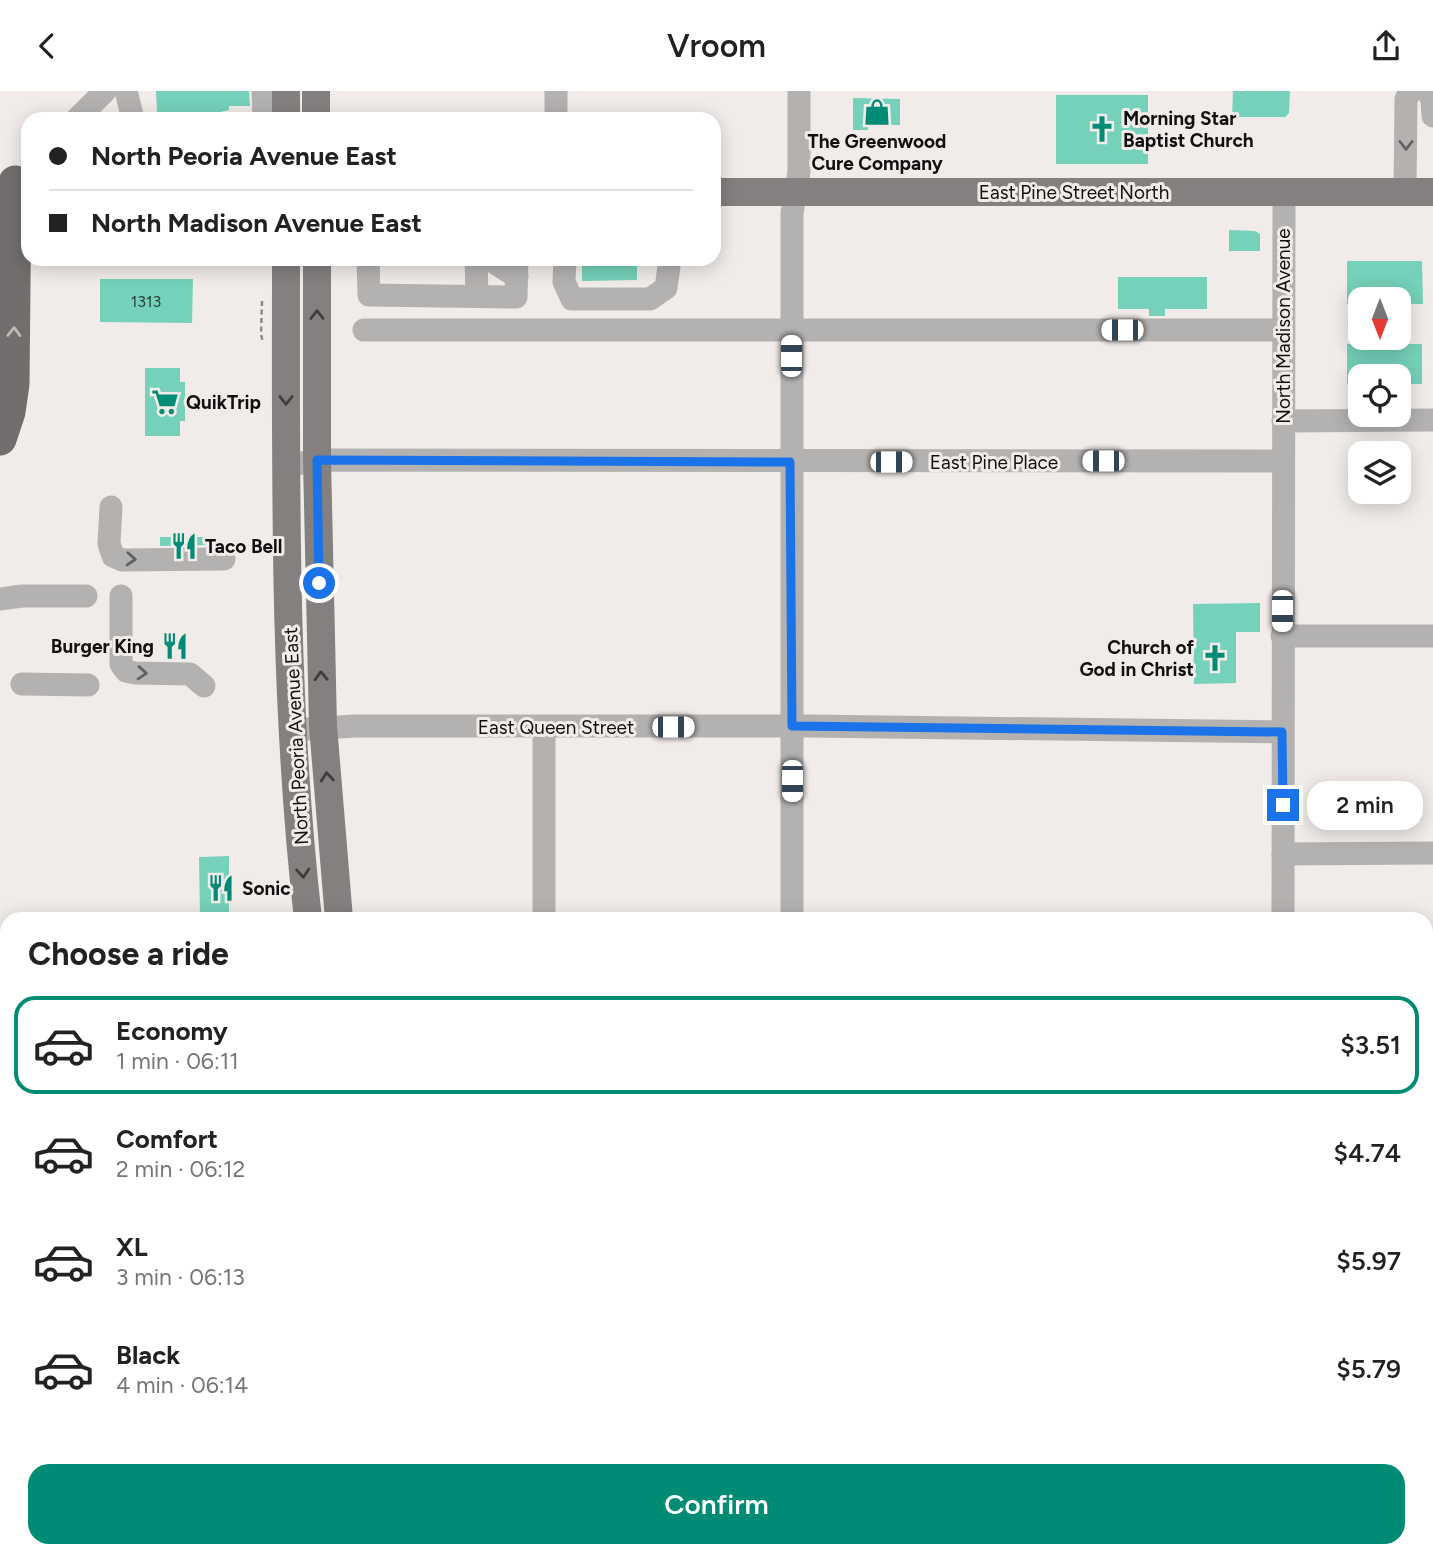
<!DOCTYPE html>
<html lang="en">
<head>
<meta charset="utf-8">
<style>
	:root { --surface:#fff; --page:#f2f2f2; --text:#222; --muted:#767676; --line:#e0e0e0; --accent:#008c74 }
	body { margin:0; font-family:Figtree,sans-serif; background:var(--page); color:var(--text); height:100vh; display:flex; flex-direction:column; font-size:26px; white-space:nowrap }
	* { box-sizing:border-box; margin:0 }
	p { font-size:23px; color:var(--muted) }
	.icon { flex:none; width:38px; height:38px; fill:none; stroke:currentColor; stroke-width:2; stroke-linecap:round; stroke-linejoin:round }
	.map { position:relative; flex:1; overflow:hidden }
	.details { position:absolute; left:0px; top:821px; width:1433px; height:646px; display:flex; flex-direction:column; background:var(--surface); border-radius:21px 21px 0 0; box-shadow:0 4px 18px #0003 }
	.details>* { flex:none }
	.top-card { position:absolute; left:21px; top:21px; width:700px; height:154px; border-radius:21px; box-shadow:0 4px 18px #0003; display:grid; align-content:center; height:154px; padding:0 28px; background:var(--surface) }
	.needle { width:46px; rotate:180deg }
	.controls { position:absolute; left:1348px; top:196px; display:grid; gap:14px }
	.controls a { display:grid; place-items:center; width:63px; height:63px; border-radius:14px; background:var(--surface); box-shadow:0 4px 18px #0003; font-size:35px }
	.end { position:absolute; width:32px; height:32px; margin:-16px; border:9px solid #1a73e8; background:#fff; box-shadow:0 0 0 4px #fff }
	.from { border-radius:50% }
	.bubble { position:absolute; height:49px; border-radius:21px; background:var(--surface); box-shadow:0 4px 18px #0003; font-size:23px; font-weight:600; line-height:49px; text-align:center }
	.car { position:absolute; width:21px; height:42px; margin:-21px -10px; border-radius:9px; box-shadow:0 0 5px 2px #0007; background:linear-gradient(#fff 24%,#345 0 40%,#fff 0 76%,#345 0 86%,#fff 0) }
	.top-card b { display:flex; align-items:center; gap:24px; height:66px; font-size:26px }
	.top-card b+b { border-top:2px solid var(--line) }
	.top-card i { width:18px; height:18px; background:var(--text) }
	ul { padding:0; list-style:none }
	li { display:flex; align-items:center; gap:21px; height:98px; margin:0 14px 10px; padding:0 14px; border:4px solid transparent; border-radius:21px }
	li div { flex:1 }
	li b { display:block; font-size:26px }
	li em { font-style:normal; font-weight:600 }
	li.active { border-color:var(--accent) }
	li>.icon { width:63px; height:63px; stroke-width:1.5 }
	h2 { padding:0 28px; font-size:32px; line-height:84px }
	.cta { display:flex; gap:14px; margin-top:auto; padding:14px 28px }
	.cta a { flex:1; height:80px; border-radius:21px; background:var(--accent); color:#fff; font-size:28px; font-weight:600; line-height:80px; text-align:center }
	header { display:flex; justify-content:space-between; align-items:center; height:91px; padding:0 28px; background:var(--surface); font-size:32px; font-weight:600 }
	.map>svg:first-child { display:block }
</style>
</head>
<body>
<header><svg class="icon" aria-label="back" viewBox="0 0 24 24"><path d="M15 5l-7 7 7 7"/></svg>Vroom<svg class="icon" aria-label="share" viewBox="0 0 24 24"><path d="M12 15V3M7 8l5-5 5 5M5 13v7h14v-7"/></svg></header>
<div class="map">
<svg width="1433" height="1465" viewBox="0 0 1433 1465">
	<rect width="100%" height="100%" fill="#f1ecea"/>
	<!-- built -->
	<rect fill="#ecdfda" x="0" y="960" width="7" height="238"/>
	<!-- building -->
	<g fill="#75d1b9">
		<polygon points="156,0 249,0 250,15 229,15 229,19 216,22 216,26 167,27 167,22 157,22"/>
		<polygon points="1233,0 1290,0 1289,22 1285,26 1232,26"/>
		<rect x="1056" y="4" width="92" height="69"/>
		<polygon points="853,7 900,8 900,34 868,34 868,39 853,39"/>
		<polygon points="1229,139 1255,140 1260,143 1260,160 1229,160"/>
		<polygon points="637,168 637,189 582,190 582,169"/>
		<polygon points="1347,170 1422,170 1423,213 1398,213 1398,208 1360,208 1360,213 1347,213"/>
		<polygon points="1118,186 1207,186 1207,218 1165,218 1165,225 1149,225 1149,218 1118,218"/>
		<polygon points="100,188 193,188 192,232 100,231"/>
		<polygon points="1347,253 1422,253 1422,293 1398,293 1398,285 1360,285 1360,293 1347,293"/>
		<polygon points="145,277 180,277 180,291 185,291 185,330 180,330 180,345 145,345"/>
		<polygon points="160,446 208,446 208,454 160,455"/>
		<polygon points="1260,512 1260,541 1236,541 1236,592 1194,593 1193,513"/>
		<polygon points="229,765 229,828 200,828 199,766"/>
	</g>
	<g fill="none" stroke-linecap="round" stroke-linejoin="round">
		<!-- path -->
		<g stroke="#8d8988" stroke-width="2.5" stroke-dasharray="5 3.5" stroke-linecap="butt">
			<polyline points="262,210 261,243 263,252"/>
			<polyline points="321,1465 321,1460"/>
		</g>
		<!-- minor -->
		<g stroke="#b4b2b1" stroke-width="23">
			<polyline points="126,0 133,28"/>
			<polyline points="263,0 264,28"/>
			<polyline points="556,0 556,28"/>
			<polyline points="1428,0 1432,9 1433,25"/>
			<polyline points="77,28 105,0"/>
			<polyline points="1405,101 1406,8 1411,0"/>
			<polyline points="368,168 369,204 516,206 517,168"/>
			<polyline points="476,168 477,205"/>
			<polyline points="494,168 494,171 517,186"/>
			<polyline points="565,168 564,191 572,208 650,208 666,197 670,168"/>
			<polyline points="364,239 1283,239"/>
			<polyline points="1283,330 1433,329"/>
			<polyline points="287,375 317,369 1283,370"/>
			<polyline points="111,416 109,453 113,465 122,469 224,468"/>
			<polyline points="121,505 121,573 126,580 135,582 190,583 204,595"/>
			<polyline points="0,508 22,505 86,505"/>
			<polyline points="1282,545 1433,545"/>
			<polyline points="22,593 88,594"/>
			<polyline points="309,638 355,635 810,635 1282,641"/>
			<polyline points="1283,763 1433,762"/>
			<polyline points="544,828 544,636"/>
			<polyline points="792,828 792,122 799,81 799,0"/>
			<polyline points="1283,828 1284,100"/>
			<polyline points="0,936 7,936"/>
			<polyline points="1426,979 1433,979"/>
			<polyline points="0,985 7,985"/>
			<polyline points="1426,1098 1433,1098"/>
			<polyline points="0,1183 7,1183"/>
			<polyline points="0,1219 7,1219"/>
			<polyline points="1426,1323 1433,1323"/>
			<polyline points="44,1460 44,1465"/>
			<polyline points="543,1460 543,1465"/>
			<polyline points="292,1465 292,1460"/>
			<polyline points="792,1465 792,1460"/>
			<polyline points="1038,1465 1038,1460"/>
			<polyline points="1282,1465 1282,1460"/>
		</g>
		<!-- major -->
		<g stroke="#84807f" stroke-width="28">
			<polyline points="316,0 316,28"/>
			<polyline points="286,28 286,0"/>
			<polyline points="714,101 1433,101"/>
			<path d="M286 168C286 388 283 609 308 828"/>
			<polyline points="317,168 317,369 323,635 339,828"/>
			<polyline points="359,1460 359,1465"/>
			<polyline points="389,1460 389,1465"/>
		</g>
		<!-- highway -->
		<polyline stroke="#726e6d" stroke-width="33" points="0,348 9,321 13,293 15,91"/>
	</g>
	<!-- one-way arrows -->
	<defs><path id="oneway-chevron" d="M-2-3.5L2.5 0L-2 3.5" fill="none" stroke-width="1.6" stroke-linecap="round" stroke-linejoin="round" transform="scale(1.75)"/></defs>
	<g stroke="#626060">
		<use href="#oneway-chevron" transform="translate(1406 54) rotate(90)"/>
		<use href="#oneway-chevron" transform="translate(131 468) rotate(3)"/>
		<use href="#oneway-chevron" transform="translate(142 582) rotate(4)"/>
	</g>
	<g stroke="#3f3c3c">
		<use href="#oneway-chevron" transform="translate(317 224) rotate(-90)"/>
		<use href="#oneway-chevron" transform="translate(286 309) rotate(90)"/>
		<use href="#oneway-chevron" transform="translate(321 585) rotate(-92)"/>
		<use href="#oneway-chevron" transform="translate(327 686) rotate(-95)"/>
		<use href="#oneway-chevron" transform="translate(303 782) rotate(86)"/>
	</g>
	<use stroke="#bebab8" href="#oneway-chevron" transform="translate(14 241) rotate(-89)"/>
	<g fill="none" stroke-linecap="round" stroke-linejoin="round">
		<!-- route -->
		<polyline stroke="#1a73e8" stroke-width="9" points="319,492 317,369 790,371 792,635 1282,641 1283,714"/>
	</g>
	<!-- icons -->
	<defs>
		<symbol id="shop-bare" viewBox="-9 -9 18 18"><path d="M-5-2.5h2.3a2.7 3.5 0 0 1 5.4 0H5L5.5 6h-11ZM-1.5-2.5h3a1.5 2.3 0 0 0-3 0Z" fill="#008c74" stroke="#f1ecea" stroke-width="2.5" paint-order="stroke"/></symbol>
		<symbol id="church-bare" viewBox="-9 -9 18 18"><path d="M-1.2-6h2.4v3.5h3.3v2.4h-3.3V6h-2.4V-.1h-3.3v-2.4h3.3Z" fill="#008c74" stroke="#f1ecea" stroke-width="2.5" paint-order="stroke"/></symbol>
		<symbol id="supermarket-bare" viewBox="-9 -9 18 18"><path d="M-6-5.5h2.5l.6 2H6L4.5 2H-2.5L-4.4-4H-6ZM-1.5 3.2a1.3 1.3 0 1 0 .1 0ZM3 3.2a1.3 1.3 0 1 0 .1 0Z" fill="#008c74" stroke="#f1ecea" stroke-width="2.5" paint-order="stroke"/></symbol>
		<symbol id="restaurant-bare" viewBox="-9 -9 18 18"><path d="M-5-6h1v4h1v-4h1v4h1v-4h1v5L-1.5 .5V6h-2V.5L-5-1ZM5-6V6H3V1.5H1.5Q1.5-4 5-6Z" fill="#008c74" stroke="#f1ecea" stroke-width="2.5" paint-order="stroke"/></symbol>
	</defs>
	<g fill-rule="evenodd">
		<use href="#shop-bare" x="858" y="2" width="38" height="38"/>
		<use href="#church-bare" x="1083" y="19" width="38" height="38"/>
		<use href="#supermarket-bare" x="146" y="292" width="38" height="38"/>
		<use href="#restaurant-bare" x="165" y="436" width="38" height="38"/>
		<use href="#restaurant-bare" x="156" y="536" width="38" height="38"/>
		<use href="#church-bare" x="1196" y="548" width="38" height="38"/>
		<use href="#restaurant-bare" x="202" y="778" width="38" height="38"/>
	</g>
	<g text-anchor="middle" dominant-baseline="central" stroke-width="6" stroke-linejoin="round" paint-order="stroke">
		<!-- number labels -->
		<g font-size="16" fill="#2a403a">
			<text x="146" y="210">1313</text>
		</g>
		<!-- poi labels -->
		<g font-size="19" font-weight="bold" fill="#110f0f" stroke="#f1ecea" text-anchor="start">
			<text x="1123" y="27">Morning Star<tspan x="1123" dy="22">Baptist Church</tspan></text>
			<text x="877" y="50" text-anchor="middle">The Greenwood<tspan x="877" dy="22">Cure Company</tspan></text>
			<text x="186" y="311">QuikTrip</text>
			<text x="205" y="455">Taco Bell</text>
			<text x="154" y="555" text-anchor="end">Burger King</text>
			<text x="1194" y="556" text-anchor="end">Church of<tspan x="1194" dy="22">God in Christ</tspan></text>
			<text x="242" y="797">Sonic</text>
		</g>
		<!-- street labels -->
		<g font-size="19" fill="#110f0f" stroke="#f1ecea">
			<text x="1074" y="101">East Pine Street North</text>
			<text transform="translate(1283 235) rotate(-90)">North Madison Avenue</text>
			<text x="994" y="371">East Pine Place</text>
			<text x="556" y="636">East Queen Street</text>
			<text transform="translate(296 645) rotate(-93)">North Peoria Avenue East</text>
		</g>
	</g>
</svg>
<div class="controls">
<a><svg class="needle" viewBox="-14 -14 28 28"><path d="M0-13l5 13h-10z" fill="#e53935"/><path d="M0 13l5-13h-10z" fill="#767676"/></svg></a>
<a><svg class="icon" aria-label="locate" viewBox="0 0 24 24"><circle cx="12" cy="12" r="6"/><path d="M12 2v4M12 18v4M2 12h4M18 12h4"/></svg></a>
<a><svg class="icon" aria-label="layers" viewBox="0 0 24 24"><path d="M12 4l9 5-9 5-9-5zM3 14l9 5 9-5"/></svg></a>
</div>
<i class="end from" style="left:319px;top:492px"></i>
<i class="end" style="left:1283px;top:714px"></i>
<div class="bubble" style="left:1307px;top:690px;width:116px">2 min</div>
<i class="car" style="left:1122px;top:239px;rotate:270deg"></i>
<i class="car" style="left:791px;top:265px;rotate:0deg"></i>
<i class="car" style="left:1103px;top:370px;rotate:270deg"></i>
<i class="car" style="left:891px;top:371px;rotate:90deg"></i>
<i class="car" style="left:1282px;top:520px;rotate:180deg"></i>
<i class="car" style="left:673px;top:636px;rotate:90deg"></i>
<i class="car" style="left:792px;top:690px;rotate:180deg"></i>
<div class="top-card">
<b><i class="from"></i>North Peoria Avenue East</b>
<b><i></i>North Madison Avenue East</b>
</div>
<section class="details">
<h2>Choose a ride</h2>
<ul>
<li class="active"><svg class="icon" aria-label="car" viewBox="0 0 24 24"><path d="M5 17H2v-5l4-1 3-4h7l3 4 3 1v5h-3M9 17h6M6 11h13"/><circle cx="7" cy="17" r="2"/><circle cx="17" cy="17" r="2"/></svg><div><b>Economy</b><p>1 min · 06:11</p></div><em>$3.51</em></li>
<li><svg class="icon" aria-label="car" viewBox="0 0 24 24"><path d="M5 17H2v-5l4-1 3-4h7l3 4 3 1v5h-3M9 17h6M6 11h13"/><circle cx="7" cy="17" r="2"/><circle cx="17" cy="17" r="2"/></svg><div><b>Comfort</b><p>2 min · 06:12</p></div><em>$4.74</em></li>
<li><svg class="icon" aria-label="car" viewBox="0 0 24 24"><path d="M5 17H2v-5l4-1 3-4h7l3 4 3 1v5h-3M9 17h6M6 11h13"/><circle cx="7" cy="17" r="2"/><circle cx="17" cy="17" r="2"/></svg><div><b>XL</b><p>3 min · 06:13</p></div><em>$5.97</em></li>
<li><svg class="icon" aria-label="car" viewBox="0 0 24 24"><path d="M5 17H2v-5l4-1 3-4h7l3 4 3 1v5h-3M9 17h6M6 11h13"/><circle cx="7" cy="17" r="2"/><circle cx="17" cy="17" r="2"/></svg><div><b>Black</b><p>4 min · 06:14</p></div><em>$5.79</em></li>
</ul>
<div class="cta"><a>Confirm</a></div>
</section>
</div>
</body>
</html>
